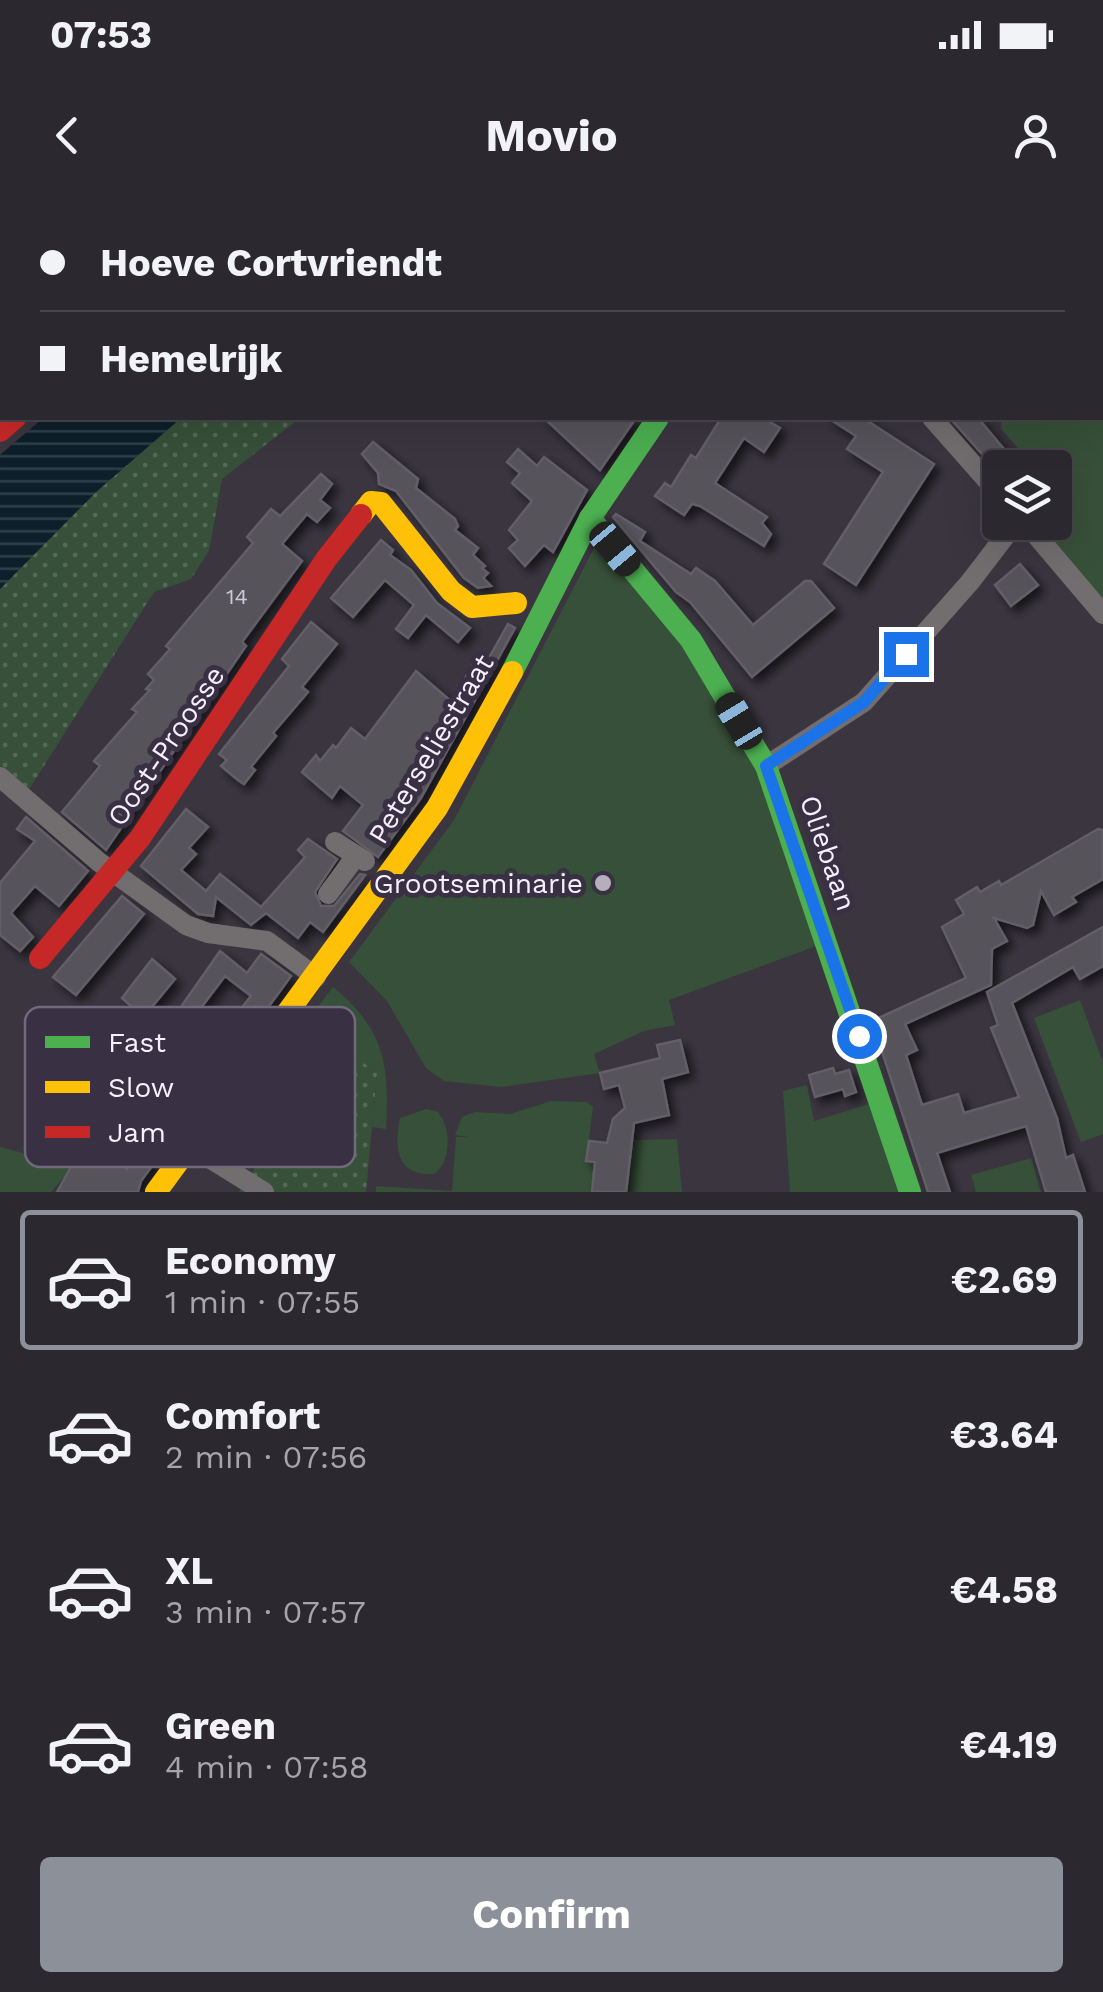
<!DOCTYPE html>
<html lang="en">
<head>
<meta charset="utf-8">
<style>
	:root { --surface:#2c282f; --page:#38343b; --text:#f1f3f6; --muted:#a6a6aa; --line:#48444b; --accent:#8c9099 }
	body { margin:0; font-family:"Work Sans",sans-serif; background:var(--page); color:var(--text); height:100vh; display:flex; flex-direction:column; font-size:38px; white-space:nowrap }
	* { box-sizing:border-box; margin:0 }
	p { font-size:32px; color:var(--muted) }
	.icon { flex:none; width:55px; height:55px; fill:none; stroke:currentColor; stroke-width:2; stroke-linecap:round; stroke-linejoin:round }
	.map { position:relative; height:992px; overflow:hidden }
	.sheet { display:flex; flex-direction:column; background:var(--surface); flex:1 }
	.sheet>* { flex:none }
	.guide { position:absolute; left:0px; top:0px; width:1105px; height:220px; box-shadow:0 10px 40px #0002,0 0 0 2px var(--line); display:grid; align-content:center; height:220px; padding:0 40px; background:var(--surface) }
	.buttons { position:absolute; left:982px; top:250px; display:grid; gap:20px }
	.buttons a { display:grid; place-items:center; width:90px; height:90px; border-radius:10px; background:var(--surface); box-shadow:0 10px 40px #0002,0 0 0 2px var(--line); font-size:50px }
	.end { position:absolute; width:45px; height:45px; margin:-22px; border:12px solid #1a73e8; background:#fff; box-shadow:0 0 0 5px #fff }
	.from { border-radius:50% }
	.car { position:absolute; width:30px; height:60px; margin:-30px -15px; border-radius:12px; box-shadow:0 0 8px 2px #0007; background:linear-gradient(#222 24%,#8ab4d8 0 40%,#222 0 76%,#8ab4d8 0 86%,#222 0) }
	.guide b { display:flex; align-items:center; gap:35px; height:95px; font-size:38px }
	.guide b+b { border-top:2px solid var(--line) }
	.guide i { width:25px; height:25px; background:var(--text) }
	ul { padding:18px 0 0; list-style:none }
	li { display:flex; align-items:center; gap:30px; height:140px; margin:0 20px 15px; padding:0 20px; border:5px solid transparent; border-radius:10px }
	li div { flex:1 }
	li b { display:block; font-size:38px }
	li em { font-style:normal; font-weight:700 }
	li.selected { border-color:var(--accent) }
	li>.icon { width:90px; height:90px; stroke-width:1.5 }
	.button { display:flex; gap:20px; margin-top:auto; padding:20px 40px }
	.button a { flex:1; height:115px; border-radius:10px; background:var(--accent); color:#fff; font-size:40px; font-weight:700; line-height:115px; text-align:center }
	.status { display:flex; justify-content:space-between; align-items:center; height:70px; padding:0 50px; background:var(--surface); direction:ltr }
	.status svg { height:28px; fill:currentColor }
	header { display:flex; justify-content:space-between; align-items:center; height:130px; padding:0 40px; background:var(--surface); font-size:45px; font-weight:700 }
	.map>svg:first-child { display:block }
</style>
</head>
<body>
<div class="status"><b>07:53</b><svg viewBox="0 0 49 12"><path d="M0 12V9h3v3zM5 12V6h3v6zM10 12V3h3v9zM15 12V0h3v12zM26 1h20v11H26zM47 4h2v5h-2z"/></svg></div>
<header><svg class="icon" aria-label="back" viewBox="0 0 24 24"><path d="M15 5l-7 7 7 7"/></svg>Movio<svg class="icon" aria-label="person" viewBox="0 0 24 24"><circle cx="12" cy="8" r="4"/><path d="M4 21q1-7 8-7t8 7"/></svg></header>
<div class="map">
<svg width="1103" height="992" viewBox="0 0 1103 992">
	<defs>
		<pattern id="park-dots" width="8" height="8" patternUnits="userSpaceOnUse" patternTransform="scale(2.5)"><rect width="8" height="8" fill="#375039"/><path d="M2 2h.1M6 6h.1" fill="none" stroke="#556a57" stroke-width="1.8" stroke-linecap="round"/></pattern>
		<pattern id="water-rules" width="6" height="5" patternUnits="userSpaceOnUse" patternTransform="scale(2.5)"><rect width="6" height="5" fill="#0c1f2a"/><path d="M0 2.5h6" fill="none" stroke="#30404a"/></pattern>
		<filter id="shadow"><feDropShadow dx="6" dy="6" stdDeviation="5" flood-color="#0009"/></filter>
	</defs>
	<rect width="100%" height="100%" fill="#3a353f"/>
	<!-- green -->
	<g fill="#375039">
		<polygon points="1103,126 1103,402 1036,323 1055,322 1055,268 1035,267 1001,229 1002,218 1102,218"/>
		<polygon points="602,347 681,443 759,565 819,745 669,800 675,825 644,831 594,854 600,873 501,887 444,881 426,868 387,801 349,762 454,620 594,348"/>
		<path d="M333 787C384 829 390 864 386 929L372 927 377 873 307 821Z"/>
		<polygon points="1080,800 1103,862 1103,934 1081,942 1034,818"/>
		<polygon points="807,885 814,921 869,904 900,992 790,992 783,891"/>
		<polygon points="551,901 587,902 593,907 586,960 595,962 592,992 376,992 376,986 452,991 456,937 468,937 455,935 462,917 475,912 510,914"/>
		<path d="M426 909 438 912C451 928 452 961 434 974 396 976 394 948 400 918Z"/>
		<polygon points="677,939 682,992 626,992 632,940"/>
		<polygon points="0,947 74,966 51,992 0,992"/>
		<polygon points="1031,958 1041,992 976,992 971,975"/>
	</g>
	<!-- park -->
	<g fill="url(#park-dots)">
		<polygon points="181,218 300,218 222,279 209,351 191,379 154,392 28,591 0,566 0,389 96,292"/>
		<polygon points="318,829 377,873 366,992 239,992 267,950 244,933"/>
	</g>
	<!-- water -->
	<polygon fill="url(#water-rules)" points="43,218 181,218 96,292 0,389 0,255"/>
	<!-- building -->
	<g fill="#56525a" stroke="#625e67" stroke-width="2.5" fill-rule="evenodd" filter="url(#shadow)">
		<polygon points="544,218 636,218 600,270"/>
		<polygon points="721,218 763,218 780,228 764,252 744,238 715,283 767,317 762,323 771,334 764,346 700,306 692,304 684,315 655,296 665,283 671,287 691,255 696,258"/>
		<polygon points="828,218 863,218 934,264 856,385 824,364 883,272 847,249 856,236"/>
		<polygon points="950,218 978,218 1014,261 1000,268 999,273"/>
		<polygon points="373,242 418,279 416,288 455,319 458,326 455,330 478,348 473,355 485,366 482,368 488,373 483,378 491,386 478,388 464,378 396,291 379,284 378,273 362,254"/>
		<polygon points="518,249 537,266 544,257 587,290 553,352 544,345 525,366 509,348 518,340 509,330 532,301 512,283 520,273 507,262"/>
		<polygon points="321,274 332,284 320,300 330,308 317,322 307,314 282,344 302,361 242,442 246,446 106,650 62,612 100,566 94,561 137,512 132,509 150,490 146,489 154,480 148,474 170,449 166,446 253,343 247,337 271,309 280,316"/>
		<polygon points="616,314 645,332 640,341 691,374 696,368 715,381 753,425 805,381 811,381 834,408 752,477 690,402 676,392 613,317"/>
		<polygon points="381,340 393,350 390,355 411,370 437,403 470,428 458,442 426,415 408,438 396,429 414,405 385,380 353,417 331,398"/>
		<polygon points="1020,364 1038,385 1011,406 995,385"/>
		<polygon points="311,422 337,444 302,487 308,492 273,533 276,536 251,567 255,570 244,584 239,581 221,566 227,560 219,554 289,466 282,459"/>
		<polygon points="508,424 515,428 421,598 378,657 343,631 363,605 340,586 332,598 302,572 316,555 320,561 333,545 336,548 351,528 365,539 416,471 452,502 473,464 482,470"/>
		<polygon points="186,609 208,627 189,648 196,654 181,670 206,691 220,674 261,707 305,657 298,650 308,639 337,659 315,692 321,706 334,706 360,674 365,675 323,732 310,722 298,738 266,713 251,725 216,697 213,716 198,714 141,666"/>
		<polygon points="26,617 88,671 59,706 35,686 11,713 33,737 20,751 0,735 0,683 35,641 17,629"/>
		<polygon points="1098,629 1103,630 1103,679 1072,697 1076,702 1054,715 1041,691 1033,725 1027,728 994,718 1007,741 992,749 991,785 905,824 917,850 906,855 922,905 958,894 964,913 1019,897 991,828 998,825 987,792 1103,727 1103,766 1080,779 1073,767 1012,803 1057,918 1066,958 1073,955 1085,992 1046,992 1026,926 937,953 950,992 928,992 872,821 966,778 942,727 964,714 956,700 977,687 980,692 999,681 1001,685"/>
		<polygon points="122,696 144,714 76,795 53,777"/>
		<path d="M220 751 247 773 261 754 291 776 141 981 138 992H57L94 926 106 935 97 947 127 969 143 945 121 930 153 888 145 882 159 863 148 854ZM225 776 251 796 216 841 191 821Z"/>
		<polygon points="152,759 175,779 127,837 114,826 131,806 122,798"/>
		<polygon points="680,840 688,872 662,879 669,915 634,923 626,992 592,992 595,962 586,961 589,941 607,943 613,919 625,908 619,885 604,889 600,873 660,858 657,845"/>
		<polygon points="833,868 835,874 849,870 856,892 845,896 843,889 815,897 809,875"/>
	</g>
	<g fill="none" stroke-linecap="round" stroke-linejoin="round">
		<!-- street -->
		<g stroke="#726e6f" stroke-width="20">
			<polyline points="1038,0 1041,2"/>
			<polyline points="88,2 91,0"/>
			<polyline points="792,2 793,0"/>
			<polyline points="1102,48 1103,49"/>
			<polyline points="0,80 2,78"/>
			<polyline points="932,218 1000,295"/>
			<polyline points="1025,322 1103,414"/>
			<polyline points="766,566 864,502 970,382 1016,322"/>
			<polyline points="0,577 99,662 186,725 208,733 267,741 316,777"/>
			<polyline points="335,642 365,661"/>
			<polyline points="328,694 356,656"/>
			<polyline points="190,946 264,992"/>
		</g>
		<!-- fast -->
		<g stroke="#4caf50" stroke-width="22">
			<polyline points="263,2 266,0"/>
			<polyline points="590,318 691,440 766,566 910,992"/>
			<polyline points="512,472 590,318 658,218"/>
		</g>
		<!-- slow -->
		<g stroke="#ffc107" stroke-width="22">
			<polyline points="361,315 371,302 381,303 451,391 472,407 516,403"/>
			<polyline points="156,992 437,608 512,472"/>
		</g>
		<!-- jam -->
		<g stroke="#c62828" stroke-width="22">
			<polyline points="237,2 240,0"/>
			<polyline points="0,231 15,218"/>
			<polyline points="40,758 140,638 327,358 361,315"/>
		</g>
	</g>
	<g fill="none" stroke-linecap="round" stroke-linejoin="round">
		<!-- route -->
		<polyline stroke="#1a73e8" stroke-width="12" points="859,836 766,566 864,502 906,454"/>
	</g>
	<!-- markers -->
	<circle fill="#b4afba" stroke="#393044" stroke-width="4" cx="603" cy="683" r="10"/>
	<g text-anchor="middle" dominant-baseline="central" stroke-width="10" stroke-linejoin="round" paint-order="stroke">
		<!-- number labels -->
		<g font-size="22" fill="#cdc8d4">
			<text x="237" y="396">14</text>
		</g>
		<!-- street labels -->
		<g font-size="28" fill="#f5f0fd" stroke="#393044">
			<text transform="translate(166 546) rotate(-56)">Oost-Proosse</text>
			<text transform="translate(431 549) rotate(-59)">Peterseliestraat</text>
			<text transform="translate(828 653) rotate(71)">Oliebaan</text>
		</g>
		<!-- poi labels -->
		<g font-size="28" fill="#f5f0fd" stroke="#393044" text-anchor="end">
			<text x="583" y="683">Grootseminarie</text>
		</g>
	</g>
	<!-- legend -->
	<rect x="25" y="807" width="330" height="160" rx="15" fill="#393044" stroke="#716a7c" stroke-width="2.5"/>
	<rect x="45" y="836" width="45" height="12" fill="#4caf50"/>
	<rect x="45" y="881" width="45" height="12" fill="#ffc107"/>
	<rect x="45" y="926" width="45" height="12" fill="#c62828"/>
	<g font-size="28" fill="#f5f0fd">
		<text x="108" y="852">Fast</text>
		<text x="108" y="897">Slow</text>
		<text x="108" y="942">Jam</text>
	</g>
</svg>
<div class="buttons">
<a><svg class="icon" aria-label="layers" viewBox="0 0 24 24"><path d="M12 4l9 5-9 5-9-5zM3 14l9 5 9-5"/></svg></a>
</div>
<i class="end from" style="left:859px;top:836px"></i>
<i class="end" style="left:906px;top:454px"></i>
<i class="car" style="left:615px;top:349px;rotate:140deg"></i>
<i class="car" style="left:739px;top:521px;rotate:329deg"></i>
<div class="guide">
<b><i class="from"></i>Hoeve Cortvriendt</b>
<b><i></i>Hemelrijk</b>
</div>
</div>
<section class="sheet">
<ul>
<li class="selected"><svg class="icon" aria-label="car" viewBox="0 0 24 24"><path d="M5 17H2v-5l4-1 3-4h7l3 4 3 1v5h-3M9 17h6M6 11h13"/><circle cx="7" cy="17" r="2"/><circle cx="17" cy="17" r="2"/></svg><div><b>Economy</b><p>1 min · 07:55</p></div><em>€2.69</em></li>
<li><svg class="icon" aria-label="car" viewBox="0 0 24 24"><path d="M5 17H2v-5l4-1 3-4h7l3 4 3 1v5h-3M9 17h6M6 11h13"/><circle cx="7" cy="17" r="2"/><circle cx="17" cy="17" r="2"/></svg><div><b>Comfort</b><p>2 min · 07:56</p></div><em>€3.64</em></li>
<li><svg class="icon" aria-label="car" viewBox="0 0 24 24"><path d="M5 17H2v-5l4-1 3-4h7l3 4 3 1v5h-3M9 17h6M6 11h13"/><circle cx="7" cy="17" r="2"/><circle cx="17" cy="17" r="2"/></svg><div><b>XL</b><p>3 min · 07:57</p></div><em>€4.58</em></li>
<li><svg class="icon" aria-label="car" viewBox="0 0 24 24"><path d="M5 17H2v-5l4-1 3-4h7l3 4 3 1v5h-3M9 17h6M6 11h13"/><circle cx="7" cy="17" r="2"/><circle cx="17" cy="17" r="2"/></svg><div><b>Green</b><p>4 min · 07:58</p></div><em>€4.19</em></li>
</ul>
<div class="button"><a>Confirm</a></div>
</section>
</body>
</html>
